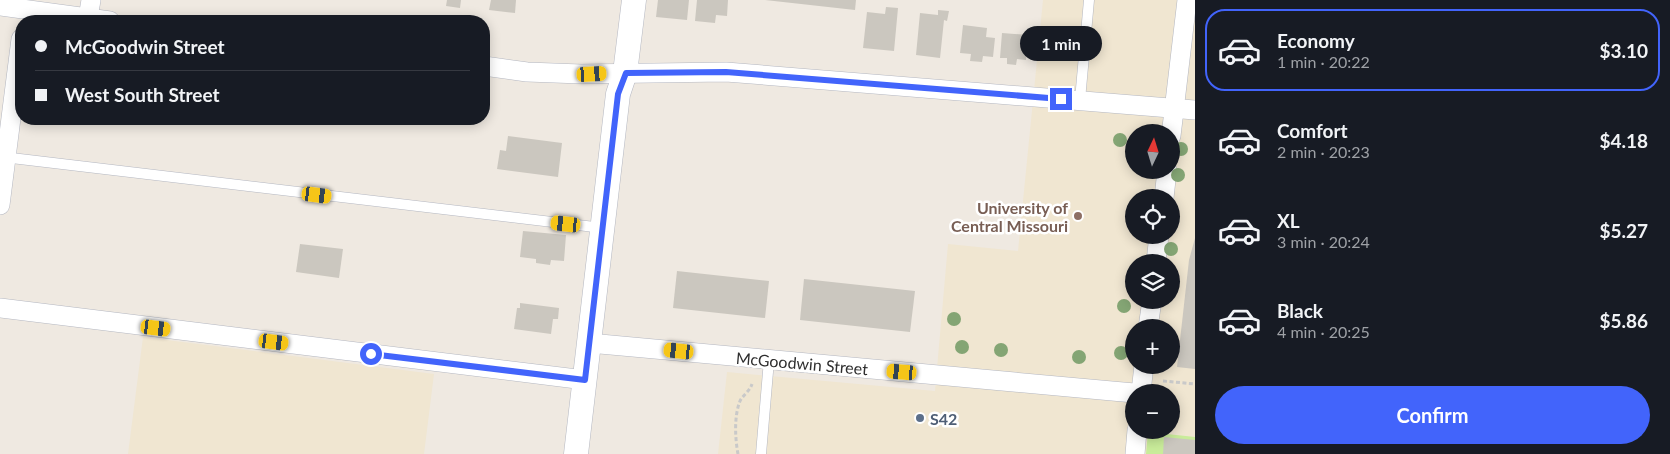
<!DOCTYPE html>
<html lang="en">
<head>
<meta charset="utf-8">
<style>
	:root { --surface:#171b24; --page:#242831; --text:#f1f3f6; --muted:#9ea1a6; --line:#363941; --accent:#4264fb }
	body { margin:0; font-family:Lato,sans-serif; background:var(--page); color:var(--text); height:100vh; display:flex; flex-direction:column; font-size:19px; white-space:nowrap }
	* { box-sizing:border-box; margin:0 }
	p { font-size:16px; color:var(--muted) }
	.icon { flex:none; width:28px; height:28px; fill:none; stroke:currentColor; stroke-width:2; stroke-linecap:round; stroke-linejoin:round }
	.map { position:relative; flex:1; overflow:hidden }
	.panel { display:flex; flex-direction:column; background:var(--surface); width:475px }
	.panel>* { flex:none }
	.guide { position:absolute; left:15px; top:15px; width:475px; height:110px; border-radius:20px; box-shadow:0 2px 12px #0003; display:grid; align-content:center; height:110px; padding:0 20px; background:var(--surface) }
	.needle { width:32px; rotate:4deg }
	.controls { position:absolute; left:1125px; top:124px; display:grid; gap:10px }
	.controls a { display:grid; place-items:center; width:55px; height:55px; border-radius:50%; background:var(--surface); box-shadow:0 2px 12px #0003; font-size:25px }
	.end { position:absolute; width:22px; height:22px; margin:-11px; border:6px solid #4264fb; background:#fff; box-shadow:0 0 0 2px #fff }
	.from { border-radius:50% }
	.bubble { position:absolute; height:35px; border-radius:18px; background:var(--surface); box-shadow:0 2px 12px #0003; font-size:16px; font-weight:700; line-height:35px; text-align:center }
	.car { position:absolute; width:15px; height:30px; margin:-15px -8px; border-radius:6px; box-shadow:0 0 4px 1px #0007; background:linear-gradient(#f5c518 24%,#345 0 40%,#f5c518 0 76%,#345 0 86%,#f5c518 0) }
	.guide b { display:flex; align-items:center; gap:18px; height:48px; font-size:19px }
	.guide b+b { border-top:1px solid var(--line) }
	.guide i { width:12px; height:12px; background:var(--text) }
	ul { padding:9px 0 0; list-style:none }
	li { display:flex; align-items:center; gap:15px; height:82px; margin:0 10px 8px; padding:0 10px; border:2px solid transparent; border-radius:20px }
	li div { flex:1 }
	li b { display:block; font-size:19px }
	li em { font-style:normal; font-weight:700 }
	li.selected { border-color:var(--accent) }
	li>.icon { width:45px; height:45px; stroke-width:1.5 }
	.cta { display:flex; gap:10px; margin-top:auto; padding:10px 20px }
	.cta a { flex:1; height:58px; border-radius:30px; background:var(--accent); color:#fff; font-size:20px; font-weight:700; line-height:58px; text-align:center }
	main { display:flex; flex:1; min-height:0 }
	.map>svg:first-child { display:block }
</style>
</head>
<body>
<main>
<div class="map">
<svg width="1195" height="454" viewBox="0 0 1195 454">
	<rect width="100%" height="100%" fill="#efe9e1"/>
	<!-- education -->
	<g fill="#f0e6d1" fill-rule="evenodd">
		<path d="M1043 0H1195V454H718L727 372 935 391 948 244 1018 251ZM1134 132H1171V170H1134ZM1134 198H1171V235H1134ZM1134 262H1171V300H1134ZM1134 328H1171V365H1134ZM1134 392H1171V430H1134Z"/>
		<polygon points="143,337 434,374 424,454 128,454"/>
	</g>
	<!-- pitch -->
	<polygon fill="#c9ec9a" points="1148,432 1195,437 1195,454 1146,454"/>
	<!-- building -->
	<g fill="#cbc7bf">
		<polygon points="447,0 461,0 460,8 446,6"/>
		<polygon points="491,0 516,0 515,13 489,10"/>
		<polygon points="658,0 689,0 687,20 656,17"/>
		<polygon points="697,0 728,0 727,16 716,15 715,23 695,21"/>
		<polygon points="765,0 856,0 855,10"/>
		<polygon points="886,7 898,8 894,51 863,48 867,12 885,14"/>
		<polygon points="938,10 949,11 947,21 944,20 940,58 916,55 920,13 938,15"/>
		<polygon points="963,25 987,28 986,37 995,38 993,57 983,56 982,62 970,61 971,54 960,53"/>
		<polygon points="1002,33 1028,35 1026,60 1017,59 1016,65 1007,64 1007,58 1000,58"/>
		<polygon points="508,136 562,143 558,177 497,169 500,150 506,151"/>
		<polygon points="523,231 566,235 564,261 551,260 550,265 536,263 536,259 520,257"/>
		<polygon points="1195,238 1195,369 1177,367 1189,260"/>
		<polygon points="300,244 343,249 339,278 296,272"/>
		<polygon points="677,271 769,281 765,318 673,308"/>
		<polygon points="804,279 915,291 910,332 800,320"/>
		<polygon points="520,303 559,308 558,319 553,319 551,334 514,329 517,308 520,308"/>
		<polygon points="1164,437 1195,440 1195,454 1163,454"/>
	</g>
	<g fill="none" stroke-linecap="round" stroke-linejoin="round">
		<defs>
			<g id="service">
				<polyline points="1080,100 1089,0"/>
				<polyline points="3,157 603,228"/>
				<polyline points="761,454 769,360"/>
			</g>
			<g id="minor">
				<polyline points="0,6 110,21"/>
				<polyline points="88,18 91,0"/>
				<polyline points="484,66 527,72 581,74 726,72 1195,110"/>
				<polyline points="1171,136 1187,0"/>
				<polyline points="1164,198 1167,170"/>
				<polyline points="0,205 21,39"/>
				<polyline points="1156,262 1159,235"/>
				<polyline points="0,308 585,380"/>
				<polyline points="1148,328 1152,300"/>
				<polyline points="589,343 1134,393"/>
				<polyline points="1141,392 1144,365"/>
				<polyline points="1135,454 1137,430"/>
			</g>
			<polyline id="tertiary" points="576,454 618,94 625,73 634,0"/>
		</defs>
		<!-- service casing -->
		<use href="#service" stroke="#b4b7c1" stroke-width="11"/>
		<!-- minor casing -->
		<use href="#minor" stroke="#b4b7c1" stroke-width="20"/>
		<!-- tertiary casing -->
		<use href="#tertiary" stroke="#b4b7c1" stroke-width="25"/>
		<!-- path -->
		<g stroke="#c9c9c9" stroke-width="3" stroke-dasharray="4 2.5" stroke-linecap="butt">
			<polyline points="1163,381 1195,384"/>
			<path d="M738 454C735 438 734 416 740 401 743 395 750 391 752 384"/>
		</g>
		<!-- service -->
		<use href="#service" stroke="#fff" stroke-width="10"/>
		<!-- minor -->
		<use href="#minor" stroke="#fff" stroke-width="19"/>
		<!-- tertiary -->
		<use href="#tertiary" stroke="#fff" stroke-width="24"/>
	</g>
	<!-- trees -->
	<g fill="#84a574">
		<circle cx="1120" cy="140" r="7"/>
		<circle cx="1181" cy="149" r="7"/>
		<circle cx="1178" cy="175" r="7"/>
		<circle cx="1171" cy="249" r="7"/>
		<circle cx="1124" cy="306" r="7"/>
		<circle cx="954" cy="319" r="7"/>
		<circle cx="962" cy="347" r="7"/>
		<circle cx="1001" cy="350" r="7"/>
		<circle cx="1121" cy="353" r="7"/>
		<circle cx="1079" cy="357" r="7"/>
	</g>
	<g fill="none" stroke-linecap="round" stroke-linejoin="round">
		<!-- route -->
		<polyline stroke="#4264fb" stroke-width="6" points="371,354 585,380 618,94 626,73 726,72 1061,99"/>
	</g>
	<!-- markers -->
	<circle fill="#8d6e63" stroke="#fff" stroke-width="2" cx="1078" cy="216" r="5"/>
	<circle fill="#5c6f8a" stroke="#fff" stroke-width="2" cx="920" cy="418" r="5"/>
	<g text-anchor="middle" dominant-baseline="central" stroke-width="5" stroke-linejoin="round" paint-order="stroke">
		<!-- education labels -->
		<g font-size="16" font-weight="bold" fill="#785e54" stroke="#fff" text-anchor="end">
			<text x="1068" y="207">University of<tspan x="1068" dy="18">Central Missouri</tspan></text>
		</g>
		<!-- street labels -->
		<g font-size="16" fill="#2e2e2e" stroke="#fff">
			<text transform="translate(802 363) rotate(5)">McGoodwin Street</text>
		</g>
		<!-- service labels -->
		<g font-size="16" font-weight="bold" fill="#4e5e75" stroke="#fff" text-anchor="start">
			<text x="930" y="418">S42</text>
		</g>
	</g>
</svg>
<div class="controls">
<a><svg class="needle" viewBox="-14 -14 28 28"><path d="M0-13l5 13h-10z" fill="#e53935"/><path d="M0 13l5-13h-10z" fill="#9ea1a6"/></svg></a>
<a><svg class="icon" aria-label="locate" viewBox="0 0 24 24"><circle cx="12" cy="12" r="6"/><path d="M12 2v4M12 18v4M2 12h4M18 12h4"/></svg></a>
<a><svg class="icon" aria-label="layers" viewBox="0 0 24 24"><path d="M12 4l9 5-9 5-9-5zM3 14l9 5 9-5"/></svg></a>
<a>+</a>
<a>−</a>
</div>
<i class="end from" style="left:371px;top:354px"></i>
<i class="end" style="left:1061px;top:99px"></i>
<div class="bubble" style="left:1020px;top:26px;width:82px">1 min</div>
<i class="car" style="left:592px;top:74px;rotate:87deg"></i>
<i class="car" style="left:317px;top:195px;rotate:97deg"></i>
<i class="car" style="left:566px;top:224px;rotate:276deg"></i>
<i class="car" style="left:156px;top:328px;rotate:97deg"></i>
<i class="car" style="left:274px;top:342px;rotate:97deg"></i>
<i class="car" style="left:679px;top:351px;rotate:276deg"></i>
<i class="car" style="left:902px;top:372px;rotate:275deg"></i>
<div class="guide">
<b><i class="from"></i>McGoodwin Street</b>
<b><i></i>West South Street</b>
</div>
</div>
<section class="panel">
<ul>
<li class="selected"><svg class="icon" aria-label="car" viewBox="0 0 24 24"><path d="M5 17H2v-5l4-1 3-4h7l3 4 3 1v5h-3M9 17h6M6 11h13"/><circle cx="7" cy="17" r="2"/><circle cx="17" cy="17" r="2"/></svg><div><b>Economy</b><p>1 min · 20:22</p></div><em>$3.10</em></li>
<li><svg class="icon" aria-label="car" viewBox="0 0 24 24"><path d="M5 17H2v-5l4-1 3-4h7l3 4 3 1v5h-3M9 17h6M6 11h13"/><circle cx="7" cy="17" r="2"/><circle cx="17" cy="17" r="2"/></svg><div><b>Comfort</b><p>2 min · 20:23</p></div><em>$4.18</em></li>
<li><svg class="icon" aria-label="car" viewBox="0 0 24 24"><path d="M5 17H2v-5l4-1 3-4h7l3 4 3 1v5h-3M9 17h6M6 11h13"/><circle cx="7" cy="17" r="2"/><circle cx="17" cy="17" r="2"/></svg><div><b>XL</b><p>3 min · 20:24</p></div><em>$5.27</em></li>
<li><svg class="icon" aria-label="car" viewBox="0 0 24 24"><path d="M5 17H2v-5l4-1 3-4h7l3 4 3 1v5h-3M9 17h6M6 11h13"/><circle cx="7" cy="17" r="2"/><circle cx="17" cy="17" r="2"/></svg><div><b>Black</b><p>4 min · 20:25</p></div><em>$5.86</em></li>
</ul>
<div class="cta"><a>Confirm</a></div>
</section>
</main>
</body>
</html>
